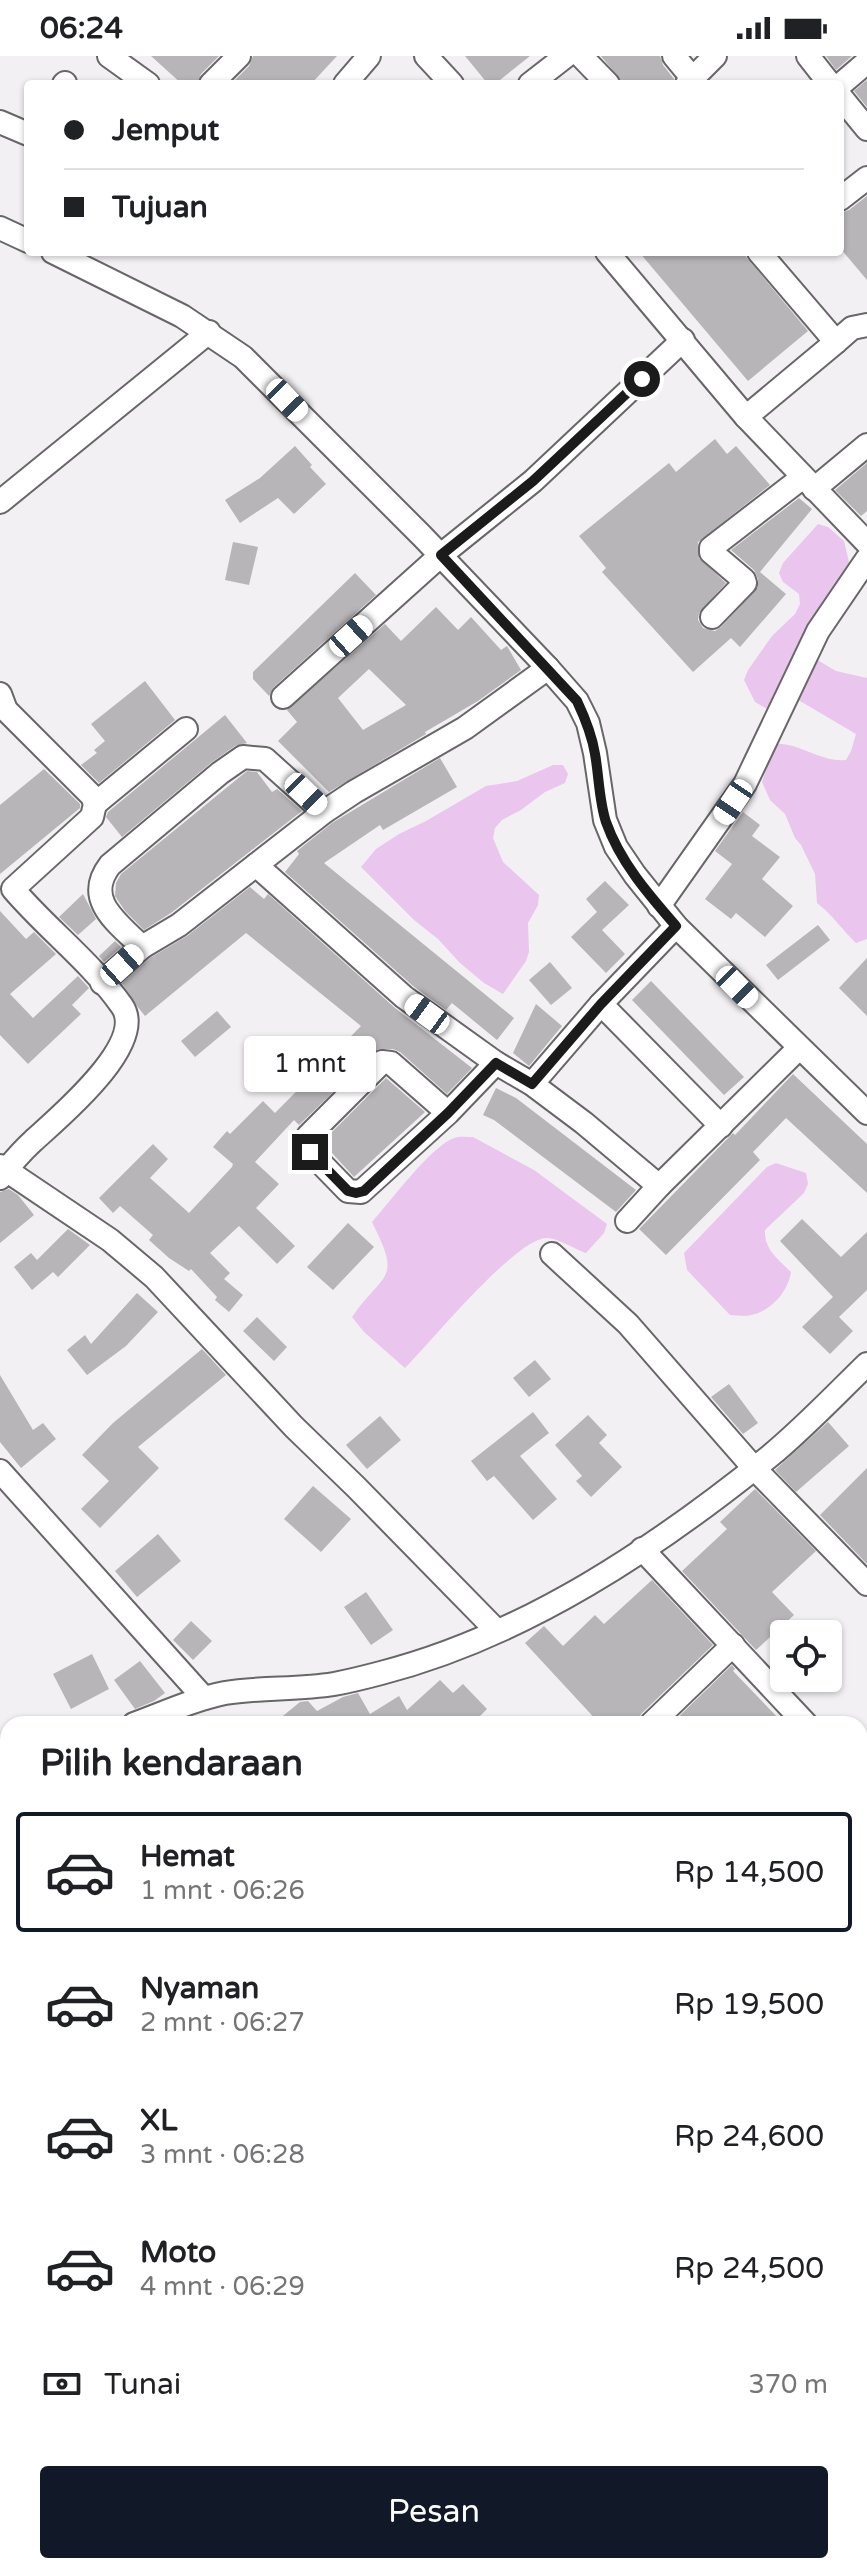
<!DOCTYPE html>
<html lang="id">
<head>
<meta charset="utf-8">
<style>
	:root { --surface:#fff; --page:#f6f6f6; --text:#202124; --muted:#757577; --line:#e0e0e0; --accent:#111827 }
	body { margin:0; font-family:"Varela Round",sans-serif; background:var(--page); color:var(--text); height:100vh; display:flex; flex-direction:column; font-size:30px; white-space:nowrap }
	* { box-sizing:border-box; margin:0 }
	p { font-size:26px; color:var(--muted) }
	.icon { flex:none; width:44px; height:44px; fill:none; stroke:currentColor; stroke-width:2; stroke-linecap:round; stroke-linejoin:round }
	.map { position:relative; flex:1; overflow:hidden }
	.details { position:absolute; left:0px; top:1660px; width:868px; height:858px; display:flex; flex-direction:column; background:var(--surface); border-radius:24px 24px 0 0; box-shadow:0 2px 6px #0004 }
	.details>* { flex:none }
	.banner { position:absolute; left:24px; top:24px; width:820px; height:176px; border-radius:8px; box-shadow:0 2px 6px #0004; display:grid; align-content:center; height:176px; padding:0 40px; background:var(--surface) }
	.fabs { position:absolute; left:770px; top:1564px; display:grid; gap:16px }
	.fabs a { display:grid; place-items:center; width:72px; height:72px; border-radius:8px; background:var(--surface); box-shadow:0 2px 6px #0004; font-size:40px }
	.end { position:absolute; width:36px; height:36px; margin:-18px; border:10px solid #1b1b1b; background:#fff; box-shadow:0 0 0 4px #fff }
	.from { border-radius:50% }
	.bubble { position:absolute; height:56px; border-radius:8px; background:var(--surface); box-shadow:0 2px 6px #0004; font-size:26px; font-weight:600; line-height:56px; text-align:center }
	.car { position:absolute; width:24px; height:48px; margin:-24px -12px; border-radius:10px; box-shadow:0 0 6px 2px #0007; background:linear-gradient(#fff 24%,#345 0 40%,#fff 0 76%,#345 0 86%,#fff 0) }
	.banner b { display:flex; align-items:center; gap:28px; height:76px; font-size:30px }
	.banner b+b { border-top:2px solid var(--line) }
	.banner i { width:20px; height:20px; background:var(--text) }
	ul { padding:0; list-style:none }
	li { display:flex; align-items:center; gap:24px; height:120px; margin:0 16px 12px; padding:0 24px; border:4px solid transparent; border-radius:8px }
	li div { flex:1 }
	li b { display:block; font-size:30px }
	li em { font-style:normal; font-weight:600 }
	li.current { border-color:var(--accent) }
	li>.icon { width:72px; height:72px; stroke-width:1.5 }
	h2 { padding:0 40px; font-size:36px; line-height:96px }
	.pay { display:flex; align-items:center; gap:20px; height:88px; padding:0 40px; font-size:30px }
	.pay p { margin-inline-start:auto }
	.cta { display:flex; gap:16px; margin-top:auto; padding:16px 40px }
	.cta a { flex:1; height:92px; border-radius:8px; background:var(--accent); color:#fff; font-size:32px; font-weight:600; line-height:92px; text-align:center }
	.status { display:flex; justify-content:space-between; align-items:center; height:56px; padding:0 40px; background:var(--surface); direction:ltr }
	.status svg { height:22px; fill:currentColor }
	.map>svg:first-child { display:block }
</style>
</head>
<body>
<div class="status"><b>06:24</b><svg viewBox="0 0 49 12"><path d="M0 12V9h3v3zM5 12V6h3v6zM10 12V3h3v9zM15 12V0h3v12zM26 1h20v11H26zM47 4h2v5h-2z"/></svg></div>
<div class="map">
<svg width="867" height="2517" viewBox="0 0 867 2517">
	<rect width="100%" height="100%" fill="#f3f0f3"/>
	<!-- green -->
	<g fill="#eac5ed">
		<path d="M818 468 828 471 844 485 849 506 814 602 836 615 867 622V883L856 887C842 874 833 859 817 847L815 818 801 789 795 782 785 758 770 744 762 726 774 688C799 686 821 707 846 704L851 695 856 678 800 645 790 646 772 656 755 646 744 624 748 614 772 580 795 558 800 548 799 538 783 526 779 517 783 507Z"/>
		<polygon points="553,709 563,709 568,718 565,727 545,736 521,754 502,764 495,772 493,782 503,806 539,839 538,849 528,867 529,896 526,905 503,938 484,927 460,907 438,883 414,864 361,811 376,793 399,778 426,765 486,730 517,725"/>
		<path d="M473 1081 534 1114 607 1168 604 1177 586 1197C574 1193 556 1181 546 1182 514 1184 431 1286 405 1312L364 1276 352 1261C385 1214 402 1226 372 1166 390 1146 430 1091 454 1082 459 1080 467 1081 473 1081Z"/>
		<path d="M776 1107 806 1117 808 1128 804 1137 765 1174C764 1193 778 1203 791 1216 788 1236 771 1255 751 1259 745 1261 736 1259 730 1259L687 1214 684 1197 767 1111Z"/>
		<polygon points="0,1886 8,1899 8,2172 0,2176"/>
	</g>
	<!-- building -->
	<g fill="#b7b5b7" fill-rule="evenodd">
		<polygon points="151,0 219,0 201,18 197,28 182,28"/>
		<polygon points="253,0 337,0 311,28 231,28 249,10"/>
		<polygon points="465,0 530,0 495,28 488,28"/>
		<polygon points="601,0 660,0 663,9 674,23 673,28 624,28"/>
		<polygon points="826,0 852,0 836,14"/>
		<polygon points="867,24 867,51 854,35"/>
		<polygon points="867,140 867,224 840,192 840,157 849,154"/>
		<polygon points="639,196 742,196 808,275 748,325"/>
		<polygon points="715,383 727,398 736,390 770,429 698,486 699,502 726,527 699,557 698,564 703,572 715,575 721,571 758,531 758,523 754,514 731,494 799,442 812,453 760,516 786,538 740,591 731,582 693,616 602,516 606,512 579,480 669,407 676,416"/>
		<polygon points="295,390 312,409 310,411 326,428 294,458 278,442 240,467 225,444 260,422"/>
		<polygon points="867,407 867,455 861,460 835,434"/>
		<polygon points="233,486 258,491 249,529 225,524"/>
		<polygon points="355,517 376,539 274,631 269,640 253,623 253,616"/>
		<path d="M436 551 458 574 471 561 501 594 507 590 521 614 478 645 425 676 426 678 329 736 278 685 297 666 287 654 385 568 401 585ZM369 613 406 649 363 674 338 642Z"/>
		<polygon points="145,625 175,664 99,727 81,709 97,697 94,694 105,685 91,668"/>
		<polygon points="225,659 247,687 235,690 212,706 122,781 106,761 108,756"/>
		<polygon points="440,702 457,731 383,774 380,769 324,807 514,962 497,984 452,947 446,954 413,930 285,816 299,798 297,795 332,767"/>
		<polygon points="44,713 80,748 80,752 0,818 0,749"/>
		<polygon points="247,715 257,716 272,736 277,733 302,755 171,857 144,874 125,855 115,840 116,827 121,818"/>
		<polygon points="743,756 760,769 752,780 780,801 762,823 793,850 765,881 736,857 731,863 705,843 732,808 715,795"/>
		<polygon points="605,825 629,849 602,874 625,898 606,917 571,881 597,856 586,843"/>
		<polygon points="250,831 264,843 268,838 395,952 472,1012 447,1038 400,996 393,993 378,993 299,1069 294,1064 255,1106 279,1128 256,1152 295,1190 277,1208 239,1170 210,1197 230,1217 224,1223 243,1239 229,1256 215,1244 217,1241 191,1213 189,1215 169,1202 149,1184 153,1179 120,1150 113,1157 99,1142 153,1088 168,1103 150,1122 189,1157 232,1111 233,1108 213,1091 227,1075 230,1078 263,1045 275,1057 361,970 246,877 145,960 137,950 122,927 150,902 187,880"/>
		<polygon points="83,838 96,863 78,879 59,861"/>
		<polygon points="0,855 26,883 34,876 56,898 10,938 33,962 78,920 89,932 72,949 81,958 28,1008 0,979"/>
		<polygon points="818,869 830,884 778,924 766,909"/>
		<polygon points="115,885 121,891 104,906 99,900"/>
		<polygon points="867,902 867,960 839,932"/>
		<polygon points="550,906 572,932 551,949 529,924"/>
		<polygon points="651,925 744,1021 724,1039 632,944"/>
		<polygon points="536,948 562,970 529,1010 513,997"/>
		<polygon points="217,955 231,971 195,1001 181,985"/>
		<polygon points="793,1018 867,1088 867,1137 786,1062 753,1096 760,1104 666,1199 639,1173 733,1077 735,1079"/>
		<polygon points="386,1022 425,1056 354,1121 322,1086"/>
		<polygon points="496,1032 516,1042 636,1134 616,1156 494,1064 483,1059"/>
		<polygon points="9,1133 18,1139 34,1159 0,1187 0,1136"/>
		<polygon points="802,1163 841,1201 867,1176 867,1234 839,1261 853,1275 830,1298 802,1271 833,1241 780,1185"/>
		<polygon points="348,1167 374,1191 333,1234 307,1211"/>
		<polygon points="68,1173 90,1189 58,1221 53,1216 32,1234 14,1211 31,1197 37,1204"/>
		<polygon points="137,1237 158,1256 126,1290 87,1319 67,1294 85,1279 91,1288"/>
		<polygon points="257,1261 287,1291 274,1305 243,1275"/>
		<polygon points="202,1293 226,1319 138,1391 159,1412 100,1472 81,1453 109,1425 82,1399 113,1367"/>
		<polygon points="535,1304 551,1323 529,1341 513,1322"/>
		<polygon points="0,1319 33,1374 43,1367 56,1383 21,1412 0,1386"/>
		<polygon points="729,1328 758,1367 743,1378 711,1341"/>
		<polygon points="533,1356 549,1377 520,1400 557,1443 533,1464 494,1420 487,1425 471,1405"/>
		<polygon points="588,1359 607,1379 599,1387 622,1411 591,1441 576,1425 582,1420 555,1389"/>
		<polygon points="380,1360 401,1384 367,1413 346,1389"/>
		<polygon points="828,1366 849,1390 796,1436 775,1414"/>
		<polygon points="867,1412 867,1508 820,1459"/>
		<polygon points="313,1430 351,1463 321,1496 284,1463"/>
		<polygon points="755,1433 816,1495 772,1536 794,1559 756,1594 682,1515 727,1473 720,1466"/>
		<polygon points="158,1478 181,1505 137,1541 115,1515"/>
		<polygon points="652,1524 713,1589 641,1658 637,1668 600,1668 525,1587 544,1570 563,1590 595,1559 604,1568"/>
		<polygon points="366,1536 393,1574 371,1589 344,1551"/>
		<polygon points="191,1565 212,1585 193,1604 173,1584"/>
		<polygon points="92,1598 109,1633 71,1653 53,1618"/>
		<polygon points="140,1605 165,1637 154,1645 135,1653 114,1624"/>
		<polygon points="732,1609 735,1613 733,1615 784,1668 671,1668"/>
		<polygon points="440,1624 453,1637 463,1628 487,1653 480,1660 487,1668 273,1668 300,1646 308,1645 317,1655 343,1641 358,1637 370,1658 399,1640 407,1654"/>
	</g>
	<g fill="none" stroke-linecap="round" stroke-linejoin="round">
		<defs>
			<g id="minor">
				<polyline points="109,0 148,28"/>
				<polyline points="426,0 452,28"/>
				<polyline points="581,0 608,28"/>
				<polyline points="674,0 693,23"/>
				<polyline points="808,0 830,28"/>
				<polyline points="64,28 65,27"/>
				<polyline points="211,28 239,0"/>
				<polyline points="345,28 369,0"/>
				<polyline points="530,28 566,0"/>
				<polyline points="687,28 715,0"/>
				<polyline points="840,29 867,6"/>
				<polyline points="840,40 867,73"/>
				<polyline points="0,66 28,78"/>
				<polyline points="840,143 867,122"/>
				<polyline points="0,172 28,185"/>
				<polyline points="53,196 182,260 243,301 422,480 548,612 577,645 588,667 595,697 605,764 616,791 635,819 676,870 867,1057"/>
				<polyline points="607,196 746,361 867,487"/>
				<polyline points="836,286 852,272 867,269"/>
				<polyline points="746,361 836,286 759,196"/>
				<polyline points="814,433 867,389"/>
				<polyline points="0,446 209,276"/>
				<polyline points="712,561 745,527 744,524 711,496 711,492 803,421"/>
				<path d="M0 638 6 654 92 740 95 748 92 761 13 833C47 873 92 907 122 950 148 988 58 1062 33 1085 21 1096 10 1109 0 1122"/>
				<polyline points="283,641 441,499 533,425 683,284"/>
				<polyline points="95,748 186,673"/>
				<path d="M324 756 265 703 243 701 220 717 110 809C83 844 118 867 142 891L179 869 324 756 354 736 465 672 548 612"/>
				<polyline points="256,809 404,941 496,1007 532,1028 584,1067 659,1130 799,992"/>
				<polyline points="659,850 745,728 818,575 867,503"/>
				<polyline points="102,927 142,891"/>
				<polyline points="601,948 721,1070"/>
				<polyline points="532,1028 601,948 676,870"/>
				<polyline points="448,1057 391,1007 382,1006 308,1080 307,1086 310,1096 348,1135 361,1136 448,1057 496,1007"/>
				<polyline points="0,1110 110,1184 154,1221 294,1371 356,1431 497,1575"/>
				<polyline points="627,1165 659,1130"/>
				<polyline points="552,1198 628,1268 753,1411 867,1528"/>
				<polyline points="0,1415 204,1642"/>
				<polyline points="642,1493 806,1668"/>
				<path d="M134 1668C164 1657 194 1643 225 1637 261 1631 298 1634 334 1628 350 1625 366 1621 381 1617 525 1580 656 1492 770 1400 804 1372 835 1339 867 1308"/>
				<polyline points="651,1668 733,1589"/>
				<polyline points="0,1710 8,1708"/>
				<polyline points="860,1727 867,1734"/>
				<polyline points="0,1863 8,1874"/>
				<polyline points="860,1897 867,1889"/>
				<polyline points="860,2005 867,2014"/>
				<polyline points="860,2052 867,2049"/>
				<polyline points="860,2203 867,2213"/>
				<polyline points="860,2294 867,2289"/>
				<polyline points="0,2296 8,2292"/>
				<polyline points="860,2441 867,2436"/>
				<polyline points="335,2510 338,2517"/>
				<polyline points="141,2517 155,2510"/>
				<polyline points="546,2517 555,2510"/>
				<polyline points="754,2517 764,2510"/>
			</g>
		</defs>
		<!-- minor casing -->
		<use href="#minor" stroke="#686669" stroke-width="26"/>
		<!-- minor -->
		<use href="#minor" stroke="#fff" stroke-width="22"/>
	</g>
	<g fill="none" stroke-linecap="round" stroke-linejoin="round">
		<!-- route -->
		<path stroke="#1b1b1b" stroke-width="10" d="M310 1096 348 1135 356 1137 364 1135 448 1057 496 1007 532 1028 601 948 676 870C649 839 620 806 606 766 599 745 599 720 595 698 592 679 585 662 577 645L441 499 533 425 642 323"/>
	</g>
</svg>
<div class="fabs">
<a><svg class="icon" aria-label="locate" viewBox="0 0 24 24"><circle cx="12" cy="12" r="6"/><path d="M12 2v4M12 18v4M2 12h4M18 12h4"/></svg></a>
</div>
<i class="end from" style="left:642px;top:323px"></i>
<i class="end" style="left:310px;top:1096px"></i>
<div class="bubble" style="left:244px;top:980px;width:132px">1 mnt</div>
<i class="car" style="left:287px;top:344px;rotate:136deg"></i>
<i class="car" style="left:351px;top:580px;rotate:48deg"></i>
<i class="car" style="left:306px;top:738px;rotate:134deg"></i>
<i class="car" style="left:733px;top:746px;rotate:214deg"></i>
<i class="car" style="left:122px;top:909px;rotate:48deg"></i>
<i class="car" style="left:737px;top:931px;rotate:135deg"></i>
<i class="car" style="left:427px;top:958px;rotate:306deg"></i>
<div class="banner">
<b><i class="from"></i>Jemput</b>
<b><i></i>Tujuan</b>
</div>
<section class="details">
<h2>Pilih kendaraan</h2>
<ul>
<li class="current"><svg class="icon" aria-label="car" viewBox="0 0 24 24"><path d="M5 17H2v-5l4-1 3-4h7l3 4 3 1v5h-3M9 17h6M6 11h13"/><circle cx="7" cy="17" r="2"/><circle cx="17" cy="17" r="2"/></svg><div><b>Hemat</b><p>1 mnt · 06:26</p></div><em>Rp 14,500</em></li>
<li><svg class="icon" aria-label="car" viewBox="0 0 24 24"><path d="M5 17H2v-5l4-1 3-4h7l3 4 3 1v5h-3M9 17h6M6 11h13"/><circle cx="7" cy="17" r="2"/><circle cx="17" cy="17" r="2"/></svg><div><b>Nyaman</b><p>2 mnt · 06:27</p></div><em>Rp 19,500</em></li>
<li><svg class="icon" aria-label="car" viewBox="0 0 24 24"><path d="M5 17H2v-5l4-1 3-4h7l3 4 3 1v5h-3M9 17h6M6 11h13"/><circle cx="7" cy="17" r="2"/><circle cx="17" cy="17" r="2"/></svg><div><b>XL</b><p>3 mnt · 06:28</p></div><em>Rp 24,600</em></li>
<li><svg class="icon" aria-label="car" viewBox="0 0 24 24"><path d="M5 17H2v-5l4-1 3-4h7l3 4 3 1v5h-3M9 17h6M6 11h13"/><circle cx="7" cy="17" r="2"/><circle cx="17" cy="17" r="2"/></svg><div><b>Moto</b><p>4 mnt · 06:29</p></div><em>Rp 24,500</em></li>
</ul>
<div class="pay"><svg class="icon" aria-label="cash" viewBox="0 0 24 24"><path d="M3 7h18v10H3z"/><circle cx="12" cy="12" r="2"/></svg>Tunai<p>370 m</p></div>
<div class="cta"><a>Pesan</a></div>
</section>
</div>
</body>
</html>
